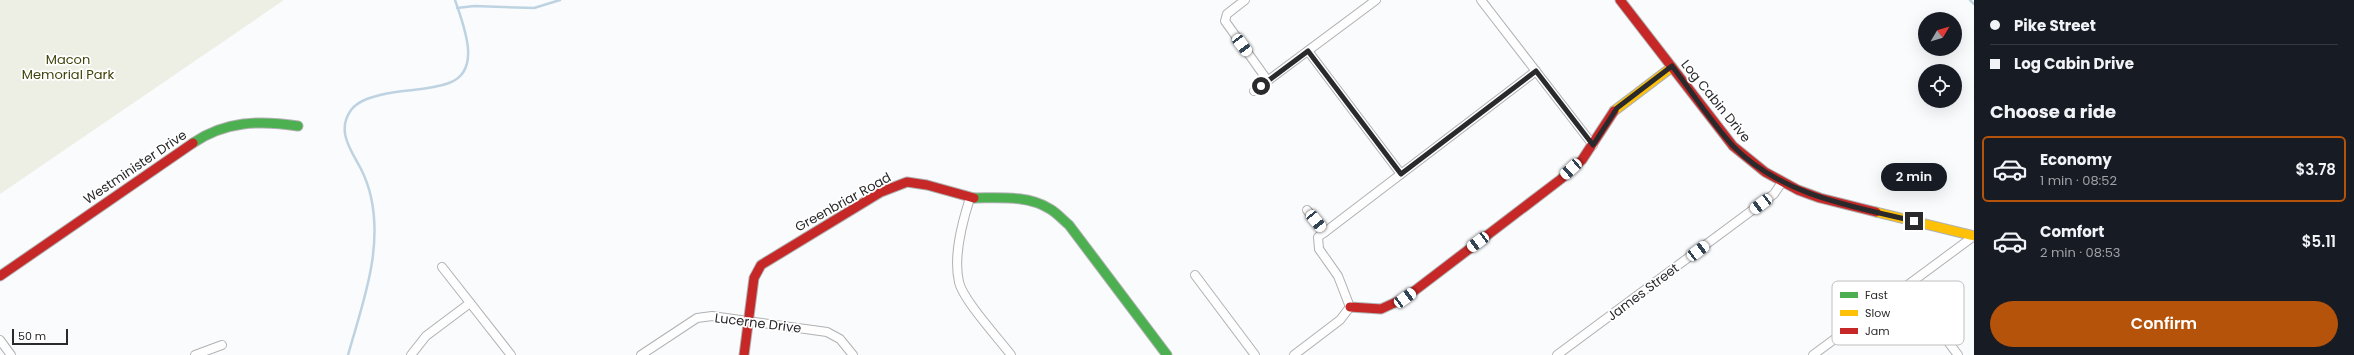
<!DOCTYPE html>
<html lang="en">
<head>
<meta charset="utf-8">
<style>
	:root { --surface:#171b24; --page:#20242c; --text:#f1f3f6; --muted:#9ea1a6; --line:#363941; --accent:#b45309 }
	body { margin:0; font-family:Poppins,sans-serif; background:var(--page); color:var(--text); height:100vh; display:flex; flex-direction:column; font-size:15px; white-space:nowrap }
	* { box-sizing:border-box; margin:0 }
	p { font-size:13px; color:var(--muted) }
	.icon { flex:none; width:22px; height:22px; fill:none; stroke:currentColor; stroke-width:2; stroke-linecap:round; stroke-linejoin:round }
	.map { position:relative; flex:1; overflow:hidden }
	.details { display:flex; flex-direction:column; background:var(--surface); width:380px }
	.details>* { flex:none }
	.guide { display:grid; align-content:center; height:88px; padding:0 16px; background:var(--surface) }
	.needle { width:26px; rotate:52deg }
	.fabs { position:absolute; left:1918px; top:12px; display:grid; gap:8px }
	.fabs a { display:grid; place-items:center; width:44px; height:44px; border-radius:50%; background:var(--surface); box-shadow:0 4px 16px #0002; font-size:20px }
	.scale { position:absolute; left:12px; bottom:10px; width:56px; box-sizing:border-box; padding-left:4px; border:2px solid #2a2a2c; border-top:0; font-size:11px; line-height:14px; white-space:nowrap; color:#2a2a2c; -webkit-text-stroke:3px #fff; paint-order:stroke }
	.end { position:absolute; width:18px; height:18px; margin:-9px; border:5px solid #2a2a2c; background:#fff; box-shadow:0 0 0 2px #fff }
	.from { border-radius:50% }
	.bubble { position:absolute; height:28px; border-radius:14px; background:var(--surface); box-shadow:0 4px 16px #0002; font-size:13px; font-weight:600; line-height:28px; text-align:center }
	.car { position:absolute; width:12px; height:24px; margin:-12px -6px; border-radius:5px; box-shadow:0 0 3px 1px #0007; background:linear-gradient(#fff 24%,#345 0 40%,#fff 0 76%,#345 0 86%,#fff 0) }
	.guide b { display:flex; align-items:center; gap:14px; height:38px; font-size:15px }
	.guide b+b { border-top:1px solid var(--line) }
	.guide i { width:10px; height:10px; background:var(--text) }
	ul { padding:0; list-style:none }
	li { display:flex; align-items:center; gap:12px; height:66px; margin:0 8px 6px; padding:0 8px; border:2px solid transparent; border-radius:6px }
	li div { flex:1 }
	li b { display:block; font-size:15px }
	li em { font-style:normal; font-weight:600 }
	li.active { border-color:var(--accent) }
	li>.icon { width:36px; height:36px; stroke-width:1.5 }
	h2 { padding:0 16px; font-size:18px; line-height:48px }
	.button { display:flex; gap:8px; margin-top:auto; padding:8px 16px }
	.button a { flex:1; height:46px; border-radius:24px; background:var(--accent); color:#fff; font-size:16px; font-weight:600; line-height:46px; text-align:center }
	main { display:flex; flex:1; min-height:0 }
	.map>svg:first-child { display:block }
</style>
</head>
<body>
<main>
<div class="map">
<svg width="1974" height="355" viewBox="0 0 1974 355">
	<rect width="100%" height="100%" fill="#fafbfd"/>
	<!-- green -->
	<polygon fill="#edeee4" points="0,0 284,0 0,194"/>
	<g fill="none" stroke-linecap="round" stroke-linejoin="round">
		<!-- stream -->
		<g stroke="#bed3e2" stroke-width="2.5">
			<polyline points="1970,0 1974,4"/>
			<polyline points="457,8 474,6 534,8 560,0"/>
			<path d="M348 355C362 305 383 251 371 197 369 188 365 177 361 169 351 150 336 131 351 110 358 101 369 98 380 95 402 89 428 91 449 83 483 71 463 24 455 0"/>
		</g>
		<defs>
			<g id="street">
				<polyline points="1245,0 1227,14 1225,21 1268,81"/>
				<polyline points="1481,0 1593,145"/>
				<polyline points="1308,51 1401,174"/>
				<polyline points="1254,91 1376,0"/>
				<path d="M970 198C962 223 953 256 959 282 963 300 999 339 1011 355"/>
				<polyline points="1325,232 1536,71"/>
				<polyline points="442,267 511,355"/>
				<polyline points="1195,275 1255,355"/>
				<polyline points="1907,287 1958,355"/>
				<polyline points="0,340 11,355"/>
				<polyline points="195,355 222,345"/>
				<polyline points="411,355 426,336 470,303"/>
				<polyline points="641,355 697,318 712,316 827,332 840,339 853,355"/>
				<polyline points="1294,355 1340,320 1350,307 1338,276 1319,249 1318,237 1325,232 1307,210"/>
				<polyline points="1557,355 1774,194 1782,182"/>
				<polyline points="1813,355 1974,236"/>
			</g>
			<g id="fast">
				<path d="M193 143C225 121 260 120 298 126"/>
				<path d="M974 198C999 198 1028 195 1050 209 1057 213 1063 220 1069 225L1167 355"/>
			</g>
			<g id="slow">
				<polyline points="1614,111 1672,67"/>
				<polyline points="1876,212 1974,236"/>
			</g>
			<g id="jam">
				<polyline points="1620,0 1733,146 1765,172 1798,190 1820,198 1876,212"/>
				<polyline points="0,276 193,143"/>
				<polyline points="1350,307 1381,309 1405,298 1561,179 1582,160 1614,111"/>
				<polyline points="744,355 754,278 761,265 881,192 907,182 927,185 974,198"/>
			</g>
		</defs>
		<!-- street casing -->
		<use href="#street" stroke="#b0b1b2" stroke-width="10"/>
		<!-- fast casing -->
		<use href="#fast" stroke="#b0b1b2" stroke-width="11"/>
		<!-- slow casing -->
		<use href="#slow" stroke="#b0b1b2" stroke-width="11"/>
		<!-- jam casing -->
		<use href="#jam" stroke="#b0b1b2" stroke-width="11"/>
		<!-- street -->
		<use href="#street" stroke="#fefeff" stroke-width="8"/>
		<!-- fast -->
		<use href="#fast" stroke="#4caf50" stroke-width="9"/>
		<!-- slow -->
		<use href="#slow" stroke="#ffc107" stroke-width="9"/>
		<!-- jam -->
		<use href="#jam" stroke="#c62828" stroke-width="9"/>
	</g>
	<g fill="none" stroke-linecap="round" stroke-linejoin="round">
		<!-- route -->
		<path stroke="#2a2a2c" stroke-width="5" d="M1261 86 1308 51 1401 174 1536 71 1593 145 1617 108 1672 66C1692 92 1711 122 1733 146 1781 195 1850 206 1914 221"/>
	</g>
	<g text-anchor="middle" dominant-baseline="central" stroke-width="3.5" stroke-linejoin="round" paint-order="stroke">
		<!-- park labels -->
		<g font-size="13" fill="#40430b" stroke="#fff">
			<text x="68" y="59">Macon<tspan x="68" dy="15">Memorial Park</tspan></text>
		</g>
		<!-- street labels -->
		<g font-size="13" fill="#2a2a2c" stroke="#fff">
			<text transform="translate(1716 101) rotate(51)">Log Cabin Drive</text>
			<text transform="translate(135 167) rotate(-34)">Westminister Drive</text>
			<text transform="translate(843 202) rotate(-29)">Greenbriar Road</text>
			<text transform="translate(1643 292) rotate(-37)">James Street</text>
			<text transform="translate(758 323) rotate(7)">Lucerne Drive</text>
		</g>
	</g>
	<!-- legend -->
	<rect x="1832" y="281" width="132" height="64" rx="6" fill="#fff" stroke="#bfbfc0" stroke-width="1"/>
	<rect x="1840" y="292" width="18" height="6" fill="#4caf50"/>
	<rect x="1840" y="310" width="18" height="6" fill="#ffc107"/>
	<rect x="1840" y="328" width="18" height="6" fill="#c62828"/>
	<g font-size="11" fill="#2a2a2c">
		<text x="1865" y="299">Fast</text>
		<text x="1865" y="317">Slow</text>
		<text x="1865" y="335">Jam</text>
	</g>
</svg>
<div class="fabs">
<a><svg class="needle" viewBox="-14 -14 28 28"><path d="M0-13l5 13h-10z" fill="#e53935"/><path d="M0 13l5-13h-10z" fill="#9ea1a6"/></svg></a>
<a><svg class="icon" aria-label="locate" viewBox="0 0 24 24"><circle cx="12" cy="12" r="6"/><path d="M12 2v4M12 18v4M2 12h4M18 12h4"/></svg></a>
</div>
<div class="scale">50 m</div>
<i class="end from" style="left:1261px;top:86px"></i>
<i class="end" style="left:1914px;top:221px"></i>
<div class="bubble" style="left:1881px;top:163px;width:66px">2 min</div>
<i class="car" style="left:1242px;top:45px;rotate:143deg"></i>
<i class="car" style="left:1571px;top:169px;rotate:228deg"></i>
<i class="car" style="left:1761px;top:204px;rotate:233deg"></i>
<i class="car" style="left:1316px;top:221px;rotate:141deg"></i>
<i class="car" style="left:1478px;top:242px;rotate:233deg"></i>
<i class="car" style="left:1698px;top:251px;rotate:53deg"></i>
<i class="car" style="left:1405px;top:298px;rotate:54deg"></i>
</div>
<section class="details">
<div class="guide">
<b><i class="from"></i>Pike Street</b>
<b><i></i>Log Cabin Drive</b>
</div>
<h2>Choose a ride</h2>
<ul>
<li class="active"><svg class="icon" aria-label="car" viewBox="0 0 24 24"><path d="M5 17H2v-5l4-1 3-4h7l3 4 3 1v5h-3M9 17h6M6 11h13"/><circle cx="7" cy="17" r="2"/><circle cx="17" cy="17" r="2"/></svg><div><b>Economy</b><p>1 min · 08:52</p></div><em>$3.78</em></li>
<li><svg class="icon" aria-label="car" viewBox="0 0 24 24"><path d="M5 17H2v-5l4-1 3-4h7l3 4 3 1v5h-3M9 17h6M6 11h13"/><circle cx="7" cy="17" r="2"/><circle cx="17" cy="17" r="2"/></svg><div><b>Comfort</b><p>2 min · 08:53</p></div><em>$5.11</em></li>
</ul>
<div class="button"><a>Confirm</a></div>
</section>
</main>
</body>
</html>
